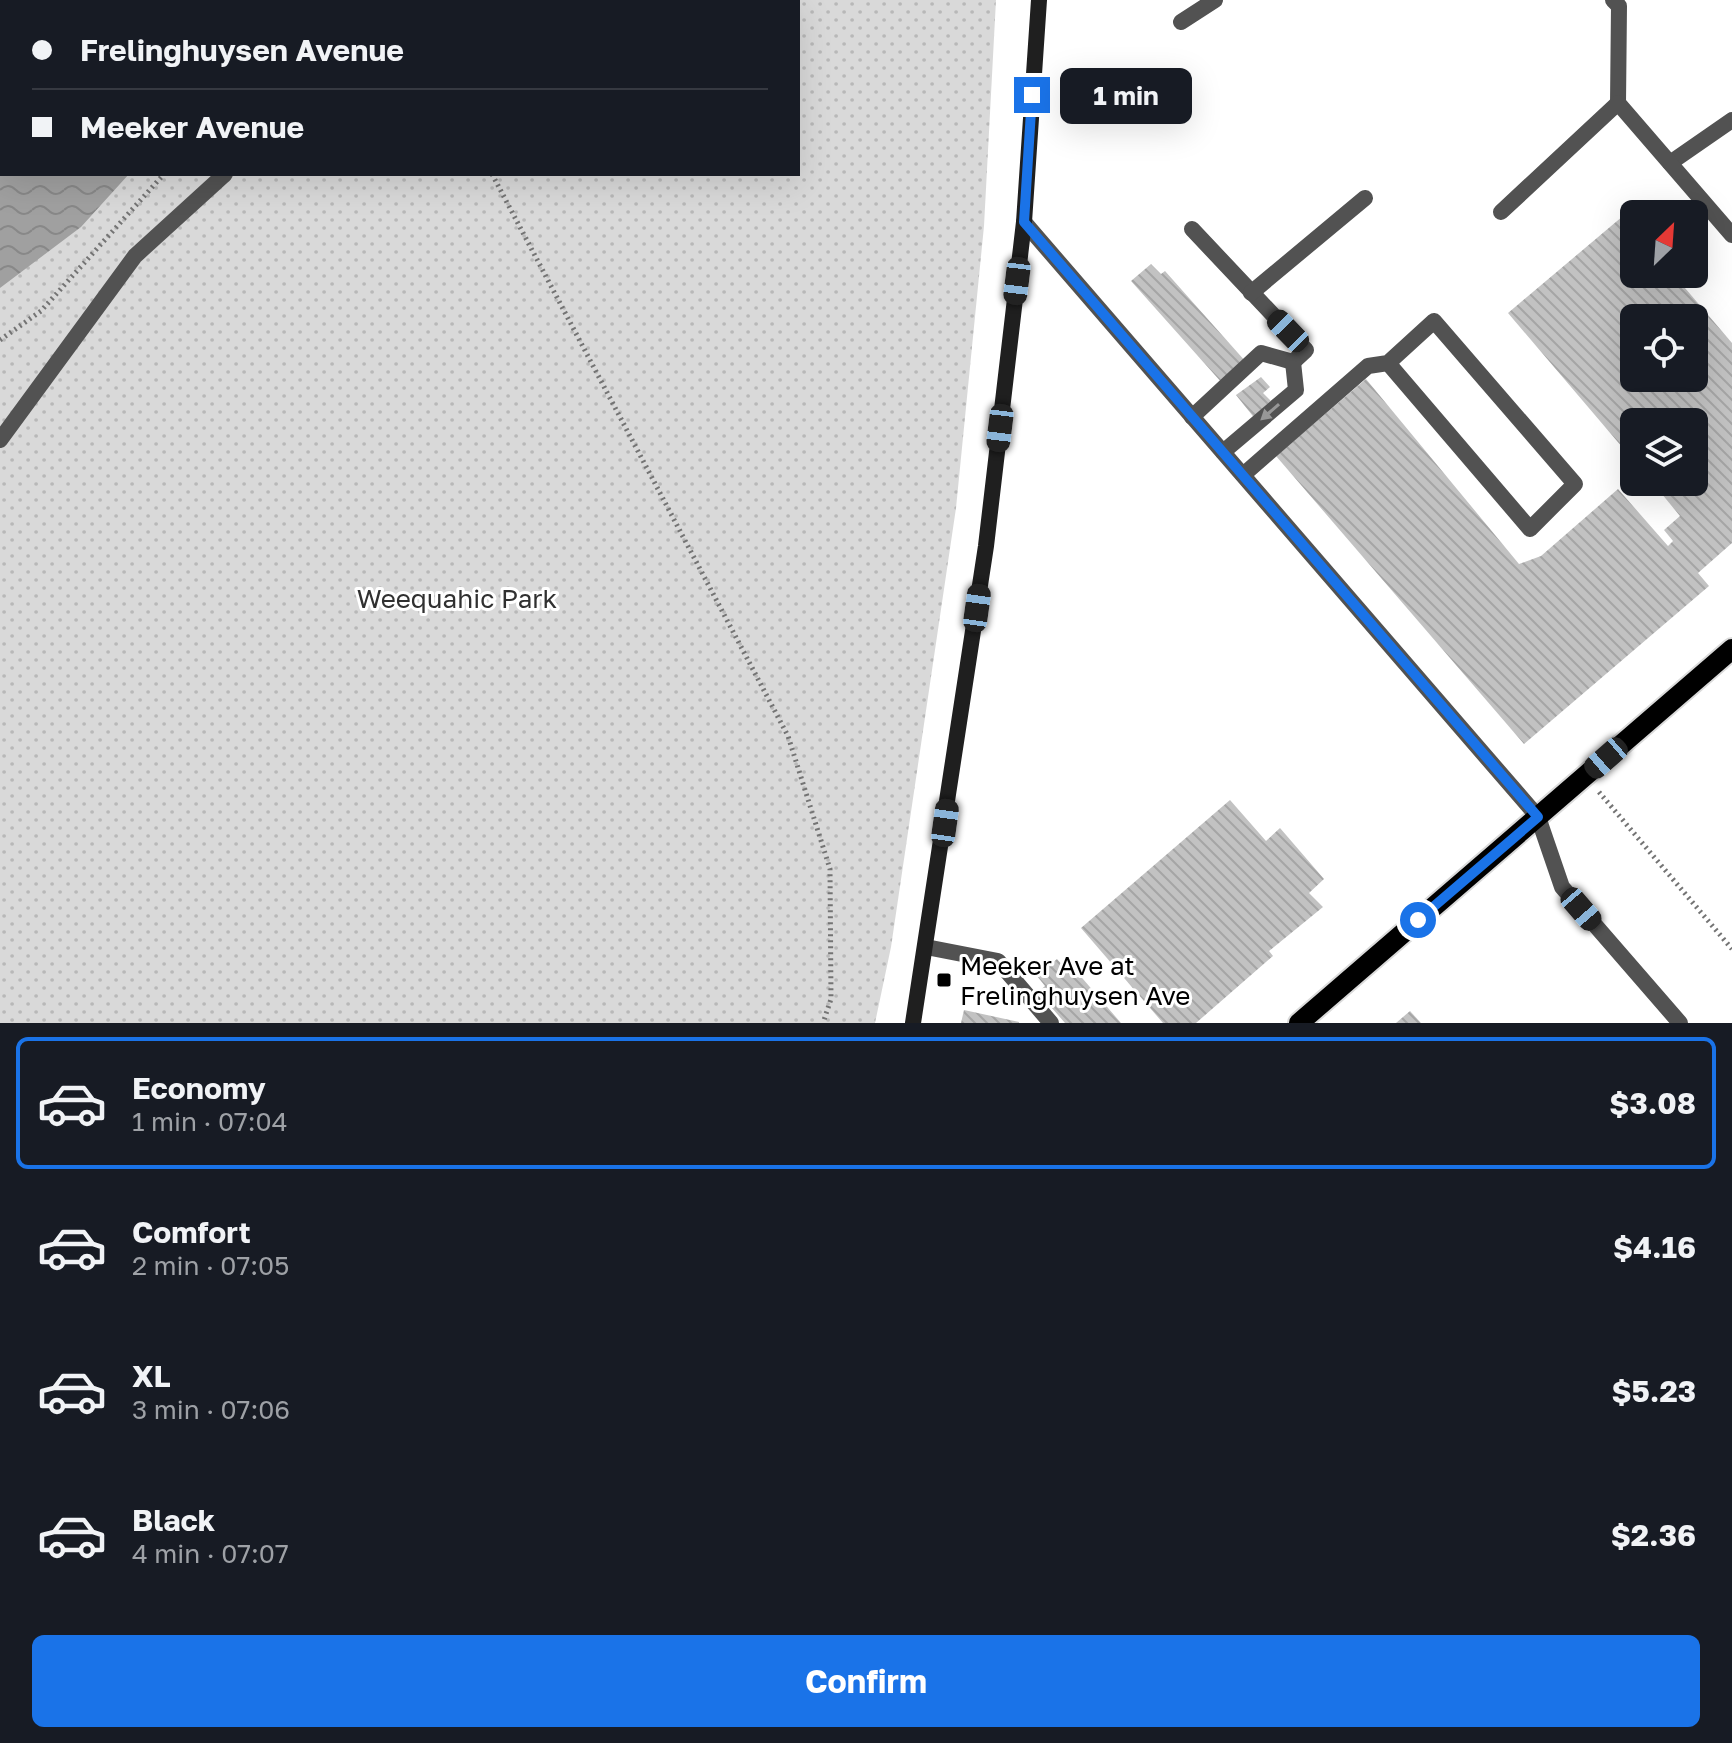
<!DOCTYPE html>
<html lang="en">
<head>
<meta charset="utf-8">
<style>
	:root { --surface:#171b24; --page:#20242c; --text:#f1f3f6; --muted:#9ea1a6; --line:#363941; --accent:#1a73e8 }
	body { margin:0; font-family:"Golos Text",sans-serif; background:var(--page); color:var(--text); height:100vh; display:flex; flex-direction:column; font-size:30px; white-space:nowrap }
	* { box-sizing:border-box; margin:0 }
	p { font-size:26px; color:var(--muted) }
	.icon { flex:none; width:44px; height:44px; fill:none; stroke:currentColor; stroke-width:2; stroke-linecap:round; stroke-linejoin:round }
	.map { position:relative; height:1023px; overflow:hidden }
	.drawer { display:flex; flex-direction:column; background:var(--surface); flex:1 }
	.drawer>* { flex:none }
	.top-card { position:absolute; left:0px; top:0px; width:800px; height:176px; box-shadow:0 8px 32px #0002; display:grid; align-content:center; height:176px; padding:0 32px; background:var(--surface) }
	.needle { width:52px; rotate:25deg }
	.fabs { position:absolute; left:1620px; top:200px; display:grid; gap:16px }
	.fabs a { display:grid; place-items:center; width:88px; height:88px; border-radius:12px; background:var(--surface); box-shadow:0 8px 32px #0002; font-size:40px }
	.end { position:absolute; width:36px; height:36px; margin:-18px; border:10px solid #1a73e8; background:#fff; box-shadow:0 0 0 4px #fff }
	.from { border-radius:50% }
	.bubble { position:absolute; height:56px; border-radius:12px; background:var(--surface); box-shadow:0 8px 32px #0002; font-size:26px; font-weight:700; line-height:56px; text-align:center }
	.car { position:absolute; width:24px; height:48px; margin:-24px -12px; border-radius:10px; box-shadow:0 0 6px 2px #0007; background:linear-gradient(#222 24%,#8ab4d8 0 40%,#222 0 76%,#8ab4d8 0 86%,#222 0) }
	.top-card b { display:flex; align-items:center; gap:28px; height:76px; font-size:30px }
	.top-card b+b { border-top:2px solid var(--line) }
	.top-card i { width:20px; height:20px; background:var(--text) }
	ul { padding:14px 0 0; list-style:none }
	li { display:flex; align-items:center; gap:24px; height:132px; margin:0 16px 12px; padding:0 16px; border:4px solid transparent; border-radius:12px }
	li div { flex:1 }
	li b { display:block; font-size:30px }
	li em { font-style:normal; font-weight:700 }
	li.current { border-color:var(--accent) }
	li>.icon { width:72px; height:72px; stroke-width:1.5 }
	.action { display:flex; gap:16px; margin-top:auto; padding:16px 32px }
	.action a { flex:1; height:92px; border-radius:12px; background:var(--accent); color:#fff; font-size:32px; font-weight:700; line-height:92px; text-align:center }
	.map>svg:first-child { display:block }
</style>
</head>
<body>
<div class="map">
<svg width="1732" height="1023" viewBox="0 0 1732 1023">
	<defs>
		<pattern id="park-dots" width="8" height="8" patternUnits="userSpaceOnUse" patternTransform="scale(2)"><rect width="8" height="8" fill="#d9d9d9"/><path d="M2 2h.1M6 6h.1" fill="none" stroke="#b8b8b8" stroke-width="1.8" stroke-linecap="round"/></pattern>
		<pattern id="water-waves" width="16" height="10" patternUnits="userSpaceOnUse" patternTransform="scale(2)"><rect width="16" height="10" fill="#a0a0a0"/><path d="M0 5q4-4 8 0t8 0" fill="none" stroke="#888"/></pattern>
		<pattern id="building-back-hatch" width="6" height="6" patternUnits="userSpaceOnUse" patternTransform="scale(2)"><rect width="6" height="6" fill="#c2c2c2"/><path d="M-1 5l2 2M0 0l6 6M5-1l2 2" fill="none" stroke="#a5a5a5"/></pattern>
	</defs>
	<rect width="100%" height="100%" fill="#fff"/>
	<!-- park -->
	<path fill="url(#park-dots)" fill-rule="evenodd" d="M0 0H996L984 226 956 508 891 947 875 1023H0ZM2 2H798V174H2Z"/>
	<!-- water -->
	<polygon fill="url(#water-waves)" points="0,0 328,0 2,2 2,174 129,174 81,227 0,288"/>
	<!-- building -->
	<g fill="url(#building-back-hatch)" fill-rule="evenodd">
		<path d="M1623 216 1634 229V274H1673L1732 343V543L1698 573 1709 586 1524 744 1276 456 1366 379 1519 564 1541 556 1618 489 1668 546 1673 541 1664 530 1680 516 1652 482H1694V422H1634V461L1508 313ZM1634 318H1694V378H1634Z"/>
		<polygon points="1151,264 1161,274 1165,271 1246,362 1222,383 1131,281"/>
		<polygon points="1261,377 1270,387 1263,393 1273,403 1256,420 1236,395"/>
		<polygon points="1230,800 1266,841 1280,828 1324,879 1309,893 1323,907 1269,951 1273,956 1196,1023 1163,1023 1081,928"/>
		<polygon points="1057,959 1065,968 1070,964 1121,1023 1065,1023 1038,992 1045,986 1037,976"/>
		<polygon points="964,1010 1019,1022 1019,1023 961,1023"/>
		<polygon points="1410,1011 1421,1023 1396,1023"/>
	</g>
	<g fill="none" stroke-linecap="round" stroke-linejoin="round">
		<defs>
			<polyline id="primary" points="1299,1023 1732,649"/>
		</defs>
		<!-- primary casing -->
		<use href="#primary" stroke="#dbdbdb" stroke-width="24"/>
		<!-- path -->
		<g stroke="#747474" stroke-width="5" stroke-dasharray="2 4" stroke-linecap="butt">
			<polyline points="417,2 421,0"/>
			<polyline points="492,174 788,736 830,869 831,999 823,1023"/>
			<polyline points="0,340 41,311 164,174"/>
			<polyline points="1599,792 1732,949"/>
		</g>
		<!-- lane -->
		<g stroke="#525252" stroke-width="16">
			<polyline points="1613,0 1619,6 1618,103"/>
			<polyline points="1181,22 1215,0"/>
			<polyline points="1670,163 1732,120"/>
			<polyline points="1501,212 1618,103 1732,235"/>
			<polyline points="1192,229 1306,350 1293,362"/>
			<polyline points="1251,293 1365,198"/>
			<polyline points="1192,417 1261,353 1293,362"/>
			<polyline points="1223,452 1296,390 1293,362"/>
			<polyline points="1243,475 1368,366 1388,363 1530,529 1575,484 1434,321 1388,363 1368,366"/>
			<polyline points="1538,817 1562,887 1680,1023"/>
			<polyline points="926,947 998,961 1051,1023"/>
		</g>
		<!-- street -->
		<g stroke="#525252" stroke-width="16">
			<polyline points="459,2 463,0"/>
			<polyline points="1024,222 1538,817"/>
			<polyline points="0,440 135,256 225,174"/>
		</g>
		<!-- secondary -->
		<polyline stroke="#1f1f1f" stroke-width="16" points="913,1023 986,546 1024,222 1039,0"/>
		<!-- primary -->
		<use href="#primary" stroke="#000" stroke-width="20"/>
	</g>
	<!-- one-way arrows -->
	<defs><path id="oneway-solid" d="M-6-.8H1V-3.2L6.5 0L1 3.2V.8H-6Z" transform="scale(2)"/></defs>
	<use fill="#979797" href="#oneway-solid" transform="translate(1270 412) rotate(139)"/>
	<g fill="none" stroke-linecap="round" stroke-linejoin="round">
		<!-- route -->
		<polyline stroke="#1a73e8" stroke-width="10" points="1032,95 1024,222 1538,817 1418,920"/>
	</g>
	<!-- markers -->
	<rect fill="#000" stroke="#fff" stroke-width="3" x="936" y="972" width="16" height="16" rx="4"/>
	<g text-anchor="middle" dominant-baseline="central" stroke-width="6" stroke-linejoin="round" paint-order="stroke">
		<!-- park labels -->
		<g font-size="26" fill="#303030" stroke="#fff">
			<text x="457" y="598">Weequahic Park</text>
		</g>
		<!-- poi labels -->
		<g font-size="26" fill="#000" stroke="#fff" text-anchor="start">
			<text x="960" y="965">Meeker Ave at<tspan x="960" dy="30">Frelinghuysen Ave</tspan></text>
		</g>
	</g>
</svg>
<div class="fabs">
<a><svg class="needle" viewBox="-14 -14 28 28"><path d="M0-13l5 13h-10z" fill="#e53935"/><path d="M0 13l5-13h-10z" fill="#9ea1a6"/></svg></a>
<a><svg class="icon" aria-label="locate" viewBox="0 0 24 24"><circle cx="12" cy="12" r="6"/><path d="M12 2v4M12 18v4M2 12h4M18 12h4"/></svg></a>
<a><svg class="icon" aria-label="layers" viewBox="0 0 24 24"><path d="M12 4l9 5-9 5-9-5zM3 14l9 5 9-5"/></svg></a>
</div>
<i class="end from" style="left:1418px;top:920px"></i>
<i class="end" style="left:1032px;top:95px"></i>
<div class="bubble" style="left:1060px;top:68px;width:132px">1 min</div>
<i class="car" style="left:1017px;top:281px;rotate:187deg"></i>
<i class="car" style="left:1288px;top:331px;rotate:316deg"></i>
<i class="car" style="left:1000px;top:428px;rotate:187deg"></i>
<i class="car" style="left:977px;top:608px;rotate:8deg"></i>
<i class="car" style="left:1606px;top:758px;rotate:229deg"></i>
<i class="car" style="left:945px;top:823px;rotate:8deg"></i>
<i class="car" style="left:1581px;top:909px;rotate:139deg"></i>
<div class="top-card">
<b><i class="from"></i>Frelinghuysen Avenue</b>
<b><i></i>Meeker Avenue</b>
</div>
</div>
<section class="drawer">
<ul>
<li class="current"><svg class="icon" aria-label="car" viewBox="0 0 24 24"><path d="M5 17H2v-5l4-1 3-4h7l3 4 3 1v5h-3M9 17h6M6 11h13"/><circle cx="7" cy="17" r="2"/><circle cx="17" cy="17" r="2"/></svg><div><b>Economy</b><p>1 min · 07:04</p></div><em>$3.08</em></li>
<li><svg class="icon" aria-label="car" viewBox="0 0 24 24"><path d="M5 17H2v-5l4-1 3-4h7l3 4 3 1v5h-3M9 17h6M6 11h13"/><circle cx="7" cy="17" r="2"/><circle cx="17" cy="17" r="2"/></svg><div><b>Comfort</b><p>2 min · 07:05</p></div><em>$4.16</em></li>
<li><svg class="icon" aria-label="car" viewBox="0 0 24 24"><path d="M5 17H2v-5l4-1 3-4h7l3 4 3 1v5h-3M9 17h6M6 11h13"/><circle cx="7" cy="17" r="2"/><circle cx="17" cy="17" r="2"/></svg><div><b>XL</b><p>3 min · 07:06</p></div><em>$5.23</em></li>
<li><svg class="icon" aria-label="car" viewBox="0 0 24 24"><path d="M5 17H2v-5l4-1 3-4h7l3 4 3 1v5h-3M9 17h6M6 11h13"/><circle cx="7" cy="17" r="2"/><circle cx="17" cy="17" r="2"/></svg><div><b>Black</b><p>4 min · 07:07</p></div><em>$2.36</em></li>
</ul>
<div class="action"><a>Confirm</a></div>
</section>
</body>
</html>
